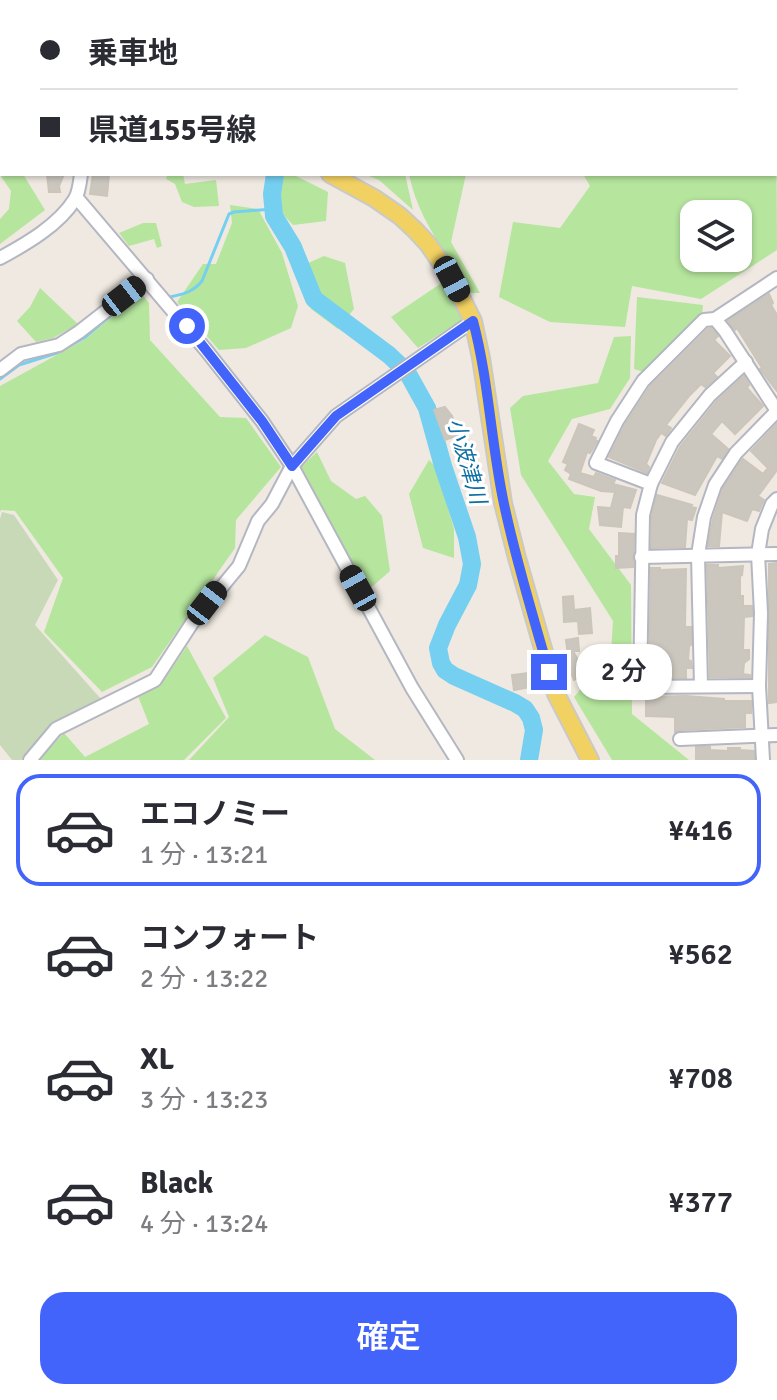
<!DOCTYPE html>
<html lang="ja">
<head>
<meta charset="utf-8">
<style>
	:root { --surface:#fff; --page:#f7f7f7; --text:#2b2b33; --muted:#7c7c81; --line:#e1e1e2; --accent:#4264fb }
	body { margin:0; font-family:Signika,"Noto Sans JP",sans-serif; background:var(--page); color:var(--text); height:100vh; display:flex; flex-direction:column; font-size:30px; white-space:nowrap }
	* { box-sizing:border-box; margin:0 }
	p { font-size:26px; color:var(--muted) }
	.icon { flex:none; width:44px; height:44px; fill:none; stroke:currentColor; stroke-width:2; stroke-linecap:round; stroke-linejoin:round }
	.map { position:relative; height:760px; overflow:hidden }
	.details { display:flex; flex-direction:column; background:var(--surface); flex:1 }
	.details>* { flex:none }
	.hud { position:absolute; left:0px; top:0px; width:778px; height:176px; box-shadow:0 2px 6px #0004; display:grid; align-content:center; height:176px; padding:0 40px; background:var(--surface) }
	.controls { position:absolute; left:680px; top:200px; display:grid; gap:16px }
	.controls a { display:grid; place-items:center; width:72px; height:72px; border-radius:16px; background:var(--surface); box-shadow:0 2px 6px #0004; font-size:40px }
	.end { position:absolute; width:36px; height:36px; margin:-18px; border:10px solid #4264fb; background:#fff; box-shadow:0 0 0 4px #fff }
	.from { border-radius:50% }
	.bubble { position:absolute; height:56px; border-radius:24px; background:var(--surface); box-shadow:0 2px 6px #0004; font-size:26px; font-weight:600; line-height:56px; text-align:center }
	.car { position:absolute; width:24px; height:48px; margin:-24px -12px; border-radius:10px; box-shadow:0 0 6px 2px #0007; background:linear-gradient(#222 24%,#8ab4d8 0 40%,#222 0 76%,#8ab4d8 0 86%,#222 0) }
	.hud b { display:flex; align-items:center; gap:28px; height:76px; font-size:30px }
	.hud b+b { border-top:2px solid var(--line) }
	.hud i { width:20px; height:20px; background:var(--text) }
	ul { padding:14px 0 0; list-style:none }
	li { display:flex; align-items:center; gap:24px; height:112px; margin:0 16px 12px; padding:0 24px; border:4px solid transparent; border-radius:24px }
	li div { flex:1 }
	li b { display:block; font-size:30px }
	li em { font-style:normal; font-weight:600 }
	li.selected { border-color:var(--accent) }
	li>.icon { width:72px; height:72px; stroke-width:1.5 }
	.cta { display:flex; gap:16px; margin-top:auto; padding:16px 40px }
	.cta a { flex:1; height:92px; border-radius:24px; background:var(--accent); color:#fff; font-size:32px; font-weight:600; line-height:92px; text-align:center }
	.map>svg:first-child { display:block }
</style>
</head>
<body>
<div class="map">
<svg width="777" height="760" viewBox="0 0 777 760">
	<rect width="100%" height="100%" fill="#efe9e1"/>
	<!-- green -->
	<g fill="#b6e59e" fill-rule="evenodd">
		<polygon points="333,0 589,0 587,2 334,2"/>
		<path d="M776 78 777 250 701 299 632 286 625 327 550 322 499 297 513 222 560 228 590 186 583 174H776ZM694 214H738V258H694Z"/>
		<polygon points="0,156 2,156 2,174 23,174 45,210 0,244 0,219 9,209 11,191 0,175"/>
		<polygon points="168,174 183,174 185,184 216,180 219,206 194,207 182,202 175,184 166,179"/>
		<polygon points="272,174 292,174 328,192 326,221 293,225 266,196"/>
		<polygon points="364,174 405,174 413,210 379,180"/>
		<path d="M409 174H466L451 242 480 293H470C447 253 418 220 409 174Z"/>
		<polygon points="230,205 258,209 282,253 298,306 291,328 246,348 219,350 177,302 203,264 216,264 232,223"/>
		<polygon points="143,223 156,223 162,246 157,248 154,239 129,246 119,233"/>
		<polygon points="324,256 345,263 354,309 338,329 311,309 306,264"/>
		<polygon points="443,282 451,290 462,320 418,348 391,317"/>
		<polygon points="40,288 78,324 53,338 36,342 17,321 30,307"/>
		<polygon points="141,293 149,303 150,340 220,417 246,418 281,467 236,520 235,548 152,667 102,692 44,632 63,578 15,511 1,510 0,512 0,386 84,340"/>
		<polygon points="637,297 703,305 702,316 644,372 634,369"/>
		<polygon points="631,336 630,378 610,409 572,419 548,461 574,494 595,497 589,529 631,585 632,714 689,760 612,760 574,697 611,653 613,621 521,475 510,408 523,396 598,383 614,337"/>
		<polygon points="317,452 331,481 356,499 365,496 382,516 390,571 366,592 299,469"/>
		<polygon points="429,460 436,467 454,529 454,558 423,548 409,494"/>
		<polygon points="265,635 308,657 335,729 375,760 189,760 229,717 213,678"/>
		<polygon points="187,646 226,718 184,760 39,760 64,733 85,757 149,724 138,696 165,679"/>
	</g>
	<!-- cemetery -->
	<polygon fill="#c8d9b8" points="2,512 14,515 58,580 35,625 101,699 55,722 21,760 12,760 0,745 0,519"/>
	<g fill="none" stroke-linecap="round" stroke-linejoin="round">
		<!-- stream -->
		<g stroke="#75cff0" stroke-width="3">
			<path d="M170 297C184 294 193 292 202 281L229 214 234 212 273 209"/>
			<polyline points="0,379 19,365 57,353 84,338 128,301"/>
		</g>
		<!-- river -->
		<g stroke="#75cff0" stroke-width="18">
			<polyline points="320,2 321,0"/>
			<polyline points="275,174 272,194 274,216 293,247 314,299 389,355 407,372 427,408 443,466 467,537 472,564 468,585 447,625 438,648 441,663 445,670 454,676 515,703 525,709 531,718 534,730 529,760"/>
		</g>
	</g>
	<!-- building -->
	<g fill="#cbc7bf" stroke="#cbc5ba" stroke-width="2">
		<polygon points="47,174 64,174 59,186 60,192 49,192"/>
		<polygon points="93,174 109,174 107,196 90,194"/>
		<polygon points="769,294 773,303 771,305 777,315 777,391 760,369 762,368 737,328 735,330 728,321"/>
		<polygon points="711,328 718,336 714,340 730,356 713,373 717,377 705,387 701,384 690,395 666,425 671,428 666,436 661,433 656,440 646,464 649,467 647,473 609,457 625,425 650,387 708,329"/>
		<polygon points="744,376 749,385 747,388 763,406 735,434 722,421 711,434 728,449 722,459 717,456 695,495 662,483 680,447 717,401"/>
		<polygon points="445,407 452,416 459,435 445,440 434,410"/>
		<polygon points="579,424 594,430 591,436 596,438 595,441 597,441 592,450 590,453 587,452 580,473 594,477 596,473 615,480 613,484 636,490 630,508 623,507 621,527 600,525 598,507 611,508 615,492 601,491 569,479 571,474 565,470 568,464 563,462"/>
		<polygon points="776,425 777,470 758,496 764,500 759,511 752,509 747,521 722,512 719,546 708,546 713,519 723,489 743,459 763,474 768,468 751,451"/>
		<polygon points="657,495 692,505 691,507 696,508 692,520 687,519 685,547 651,548 652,516"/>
		<polygon points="619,533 634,534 633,567 616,568 616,556 619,556"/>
		<polygon points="777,563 777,702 769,703 769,564"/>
		<polygon points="707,565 718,565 718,568 743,566 742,575 740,576 740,596 743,596 743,606 752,606 752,616 744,617 743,650 749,650 749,659 744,663 743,674 750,675 750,677 710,677"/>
		<polygon points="651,568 660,568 660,570 686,569 685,627 691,627 691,645 689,646 688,660 691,661 692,668 686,668 686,678 649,678"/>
		<polygon points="573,596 574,610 590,608 592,633 579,634 578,621 564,622 563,597"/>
		<polygon points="578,638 579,651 573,651 585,673 574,680 570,671 566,640"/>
		<polygon points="528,673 531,687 514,690 512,675"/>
		<polygon points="686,696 724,699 724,701 751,701 751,713 745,713 745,727 680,730 675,732 675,717 646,716 646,697"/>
		<polygon points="696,747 710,747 710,750 728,751 728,748 740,748 740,750 754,751 754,760 696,760"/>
	</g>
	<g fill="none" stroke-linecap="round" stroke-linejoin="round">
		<defs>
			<g id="minor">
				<polyline points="599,2 601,0"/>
				<polyline points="0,91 2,88"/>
				<polyline points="76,197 206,350 262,421 292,466 412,688 457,760"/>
				<path d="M0 258C26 244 59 225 75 199 79 192 80 182 81 174"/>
				<polyline points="715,319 725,331 777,411"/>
				<polyline points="746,362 710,395 672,442 651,484 643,515 640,687 759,686"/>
				<polyline points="0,370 21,354 59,345 79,332 147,279"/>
				<polyline points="651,484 596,463 617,421 643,381 704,320 715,319 777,278"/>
				<polyline points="641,557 777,554"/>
				<polyline points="701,686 698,555 704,517 715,485 736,453 777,411"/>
				<polyline points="680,739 777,735"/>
				<polyline points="30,760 56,729 155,680 192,623 239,566 258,521 272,504 292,466 336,416 473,321"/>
				<polyline points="763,760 759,686 761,613 758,554 762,529 772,504 777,499"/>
			</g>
			<g id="major">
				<polyline points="114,0 114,2"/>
				<polyline points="330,174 374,198 400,216 415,230 428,244 452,279 473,321 481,358 503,503 517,558 556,694 590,760"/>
			</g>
		</defs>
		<!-- minor casing -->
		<use href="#minor" stroke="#b4b7c1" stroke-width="16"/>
		<!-- major casing -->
		<use href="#major" stroke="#c9c9c9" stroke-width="20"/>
		<!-- minor -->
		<use href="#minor" stroke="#fff" stroke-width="12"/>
		<!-- major -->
		<use href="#major" stroke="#f2d163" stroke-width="16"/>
	</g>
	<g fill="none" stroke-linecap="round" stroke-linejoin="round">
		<!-- route -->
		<path stroke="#4264fb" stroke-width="10" d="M187 326 262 421 292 466 336 416 473 321C489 381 491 444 504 504 516 561 533 616 549 672"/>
	</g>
	<g text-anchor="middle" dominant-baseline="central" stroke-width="6" stroke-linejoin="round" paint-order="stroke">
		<!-- water labels -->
		<g font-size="22" font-style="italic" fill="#0d6fa3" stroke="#fff">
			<text transform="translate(467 461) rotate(74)">小波津川</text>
		</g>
	</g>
</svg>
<div class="controls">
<a><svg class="icon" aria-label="layers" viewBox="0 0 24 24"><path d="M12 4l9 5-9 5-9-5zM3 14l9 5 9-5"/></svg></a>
</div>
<i class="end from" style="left:187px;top:326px"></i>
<i class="end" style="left:549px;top:672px"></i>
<div class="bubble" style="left:576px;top:644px;width:96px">2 分</div>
<i class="car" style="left:452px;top:279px;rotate:152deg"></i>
<i class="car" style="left:124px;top:296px;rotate:52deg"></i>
<i class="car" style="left:358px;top:588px;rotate:331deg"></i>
<i class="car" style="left:207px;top:603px;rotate:38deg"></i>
<div class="hud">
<b><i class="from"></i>乗車地</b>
<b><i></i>県道155号線</b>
</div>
</div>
<section class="details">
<ul>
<li class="selected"><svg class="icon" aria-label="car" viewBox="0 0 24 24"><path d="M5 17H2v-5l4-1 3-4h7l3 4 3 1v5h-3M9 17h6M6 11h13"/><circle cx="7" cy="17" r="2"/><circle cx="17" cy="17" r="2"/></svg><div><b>エコノミー</b><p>1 分 · 13:21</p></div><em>¥416</em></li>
<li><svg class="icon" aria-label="car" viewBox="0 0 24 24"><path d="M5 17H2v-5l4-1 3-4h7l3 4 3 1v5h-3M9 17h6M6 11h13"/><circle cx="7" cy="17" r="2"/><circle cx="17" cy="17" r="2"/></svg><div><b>コンフォート</b><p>2 分 · 13:22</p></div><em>¥562</em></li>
<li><svg class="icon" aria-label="car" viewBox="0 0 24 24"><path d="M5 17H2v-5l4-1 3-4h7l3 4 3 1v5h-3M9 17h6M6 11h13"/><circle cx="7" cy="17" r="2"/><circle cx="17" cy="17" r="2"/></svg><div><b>XL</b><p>3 分 · 13:23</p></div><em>¥708</em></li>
<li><svg class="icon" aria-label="car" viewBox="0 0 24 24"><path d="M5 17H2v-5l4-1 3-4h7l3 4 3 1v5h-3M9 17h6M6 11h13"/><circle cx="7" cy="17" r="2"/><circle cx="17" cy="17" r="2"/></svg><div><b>Black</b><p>4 分 · 13:24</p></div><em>¥377</em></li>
</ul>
<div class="cta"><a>確定</a></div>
</section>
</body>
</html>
